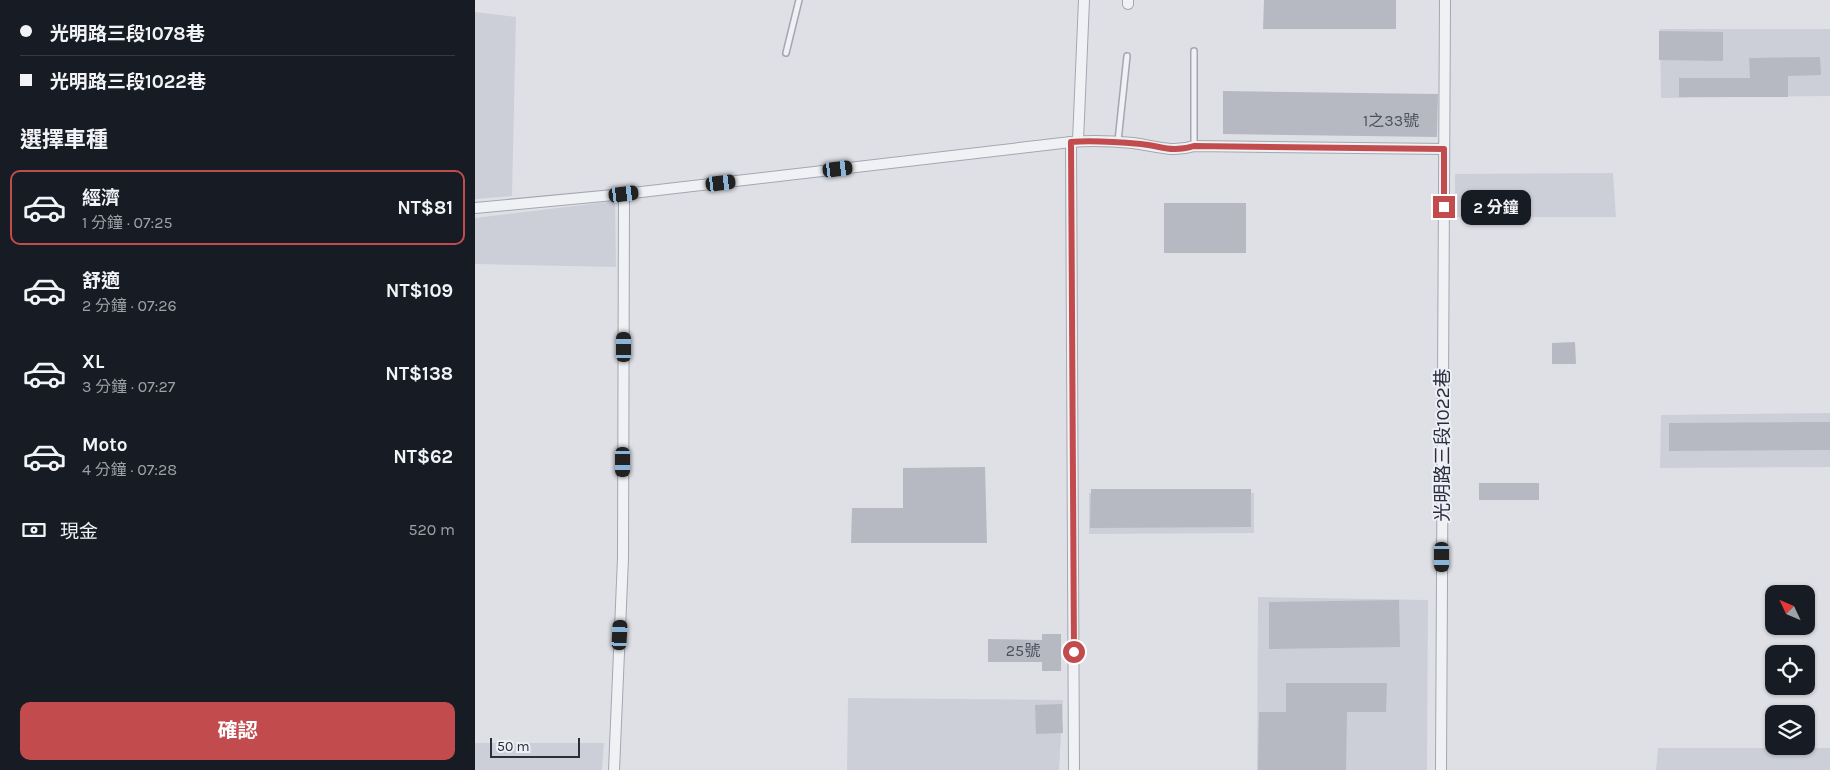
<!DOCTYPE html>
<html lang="zh-TW">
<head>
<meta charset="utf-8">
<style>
	:root { --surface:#171b24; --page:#242831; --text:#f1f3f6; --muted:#9ea1a6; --line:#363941; --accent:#c24c4d }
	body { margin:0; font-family:Karla,"Noto Sans TC",sans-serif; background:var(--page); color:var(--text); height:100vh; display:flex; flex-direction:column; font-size:19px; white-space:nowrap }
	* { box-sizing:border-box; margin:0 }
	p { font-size:16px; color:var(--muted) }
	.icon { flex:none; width:28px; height:28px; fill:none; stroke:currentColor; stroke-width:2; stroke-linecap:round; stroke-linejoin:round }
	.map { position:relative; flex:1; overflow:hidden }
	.sheet { display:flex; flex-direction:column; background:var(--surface); width:475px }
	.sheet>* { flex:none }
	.hud { display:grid; align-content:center; height:110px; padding:0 20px; background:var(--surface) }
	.needle { width:32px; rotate:314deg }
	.tools { position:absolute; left:1290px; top:585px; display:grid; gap:10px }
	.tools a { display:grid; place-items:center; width:50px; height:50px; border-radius:10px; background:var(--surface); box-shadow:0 1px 4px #0004; font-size:25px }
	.scale { position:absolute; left:15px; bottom:12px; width:90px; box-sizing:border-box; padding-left:5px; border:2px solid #292d3c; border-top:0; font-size:14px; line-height:18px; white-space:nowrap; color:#292d3c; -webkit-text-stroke:4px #edeff4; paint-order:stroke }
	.end { position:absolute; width:22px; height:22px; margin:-11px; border:6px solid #c24c4d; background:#fff; box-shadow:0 0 0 2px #fff }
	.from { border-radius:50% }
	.bubble { position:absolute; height:35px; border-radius:10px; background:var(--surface); box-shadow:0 1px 4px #0004; font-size:16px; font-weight:700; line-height:35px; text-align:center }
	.car { position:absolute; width:15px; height:30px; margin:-15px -8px; border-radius:6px; box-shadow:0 0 4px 1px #0007; background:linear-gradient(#222 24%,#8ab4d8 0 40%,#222 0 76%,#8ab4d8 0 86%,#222 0) }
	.hud b { display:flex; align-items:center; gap:18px; height:48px; font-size:19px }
	.hud b+b { border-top:1px solid var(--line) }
	.hud i { width:12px; height:12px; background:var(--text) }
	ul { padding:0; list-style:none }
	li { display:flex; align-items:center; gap:15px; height:75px; margin:0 10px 8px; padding:0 10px; border:2px solid transparent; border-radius:10px }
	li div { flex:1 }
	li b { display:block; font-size:19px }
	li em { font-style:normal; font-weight:700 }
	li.selected { border-color:var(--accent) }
	li>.icon { width:45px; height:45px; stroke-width:1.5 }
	h2 { padding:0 20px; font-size:22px; line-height:60px }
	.pay { display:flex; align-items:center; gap:12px; height:55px; padding:0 20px; font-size:19px }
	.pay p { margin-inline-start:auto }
	.cta { display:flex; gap:10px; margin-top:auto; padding:10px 20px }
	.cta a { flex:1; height:58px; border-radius:10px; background:var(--accent); color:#fff; font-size:20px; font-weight:700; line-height:58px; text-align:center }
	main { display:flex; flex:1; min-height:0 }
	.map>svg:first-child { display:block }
</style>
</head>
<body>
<main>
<section class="sheet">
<div class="hud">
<b><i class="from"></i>光明路三段1078巷</b>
<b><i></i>光明路三段1022巷</b>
</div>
<h2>選擇車種</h2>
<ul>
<li class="selected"><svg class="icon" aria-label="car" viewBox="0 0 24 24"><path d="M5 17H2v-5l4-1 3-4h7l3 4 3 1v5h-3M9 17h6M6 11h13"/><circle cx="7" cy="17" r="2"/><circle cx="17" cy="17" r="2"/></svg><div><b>經濟</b><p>1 分鐘 · 07:25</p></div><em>NT$81</em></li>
<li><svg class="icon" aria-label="car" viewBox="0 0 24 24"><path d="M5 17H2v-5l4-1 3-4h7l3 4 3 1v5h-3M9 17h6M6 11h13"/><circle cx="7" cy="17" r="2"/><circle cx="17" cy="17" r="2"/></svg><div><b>舒適</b><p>2 分鐘 · 07:26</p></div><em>NT$109</em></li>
<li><svg class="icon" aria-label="car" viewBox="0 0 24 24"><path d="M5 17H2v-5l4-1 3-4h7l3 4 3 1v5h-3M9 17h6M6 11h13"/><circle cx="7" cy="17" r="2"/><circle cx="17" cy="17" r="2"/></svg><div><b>XL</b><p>3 分鐘 · 07:27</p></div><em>NT$138</em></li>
<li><svg class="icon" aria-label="car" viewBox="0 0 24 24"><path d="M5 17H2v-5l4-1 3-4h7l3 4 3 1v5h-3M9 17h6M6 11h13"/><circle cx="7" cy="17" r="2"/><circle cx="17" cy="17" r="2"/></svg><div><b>Moto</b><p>4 分鐘 · 07:28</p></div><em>NT$62</em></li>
</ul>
<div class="pay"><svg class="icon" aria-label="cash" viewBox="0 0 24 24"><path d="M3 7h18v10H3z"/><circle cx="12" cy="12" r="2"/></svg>現金<p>520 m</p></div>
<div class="cta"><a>確認</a></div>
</section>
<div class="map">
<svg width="1355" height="770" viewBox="0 0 1355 770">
	<rect width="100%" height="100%" fill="#dee0e6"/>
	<!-- built -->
	<g fill="#cccfd8">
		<polygon points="0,12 41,17 37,196 0,199"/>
		<polygon points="1185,29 1355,29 1355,96 1186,98"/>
		<polygon points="1138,173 1141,217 980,217 980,174"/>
		<polygon points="140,201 141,267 0,264 0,218"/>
		<polygon points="1355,413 1355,467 1185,468 1186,415"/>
		<polygon points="614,493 779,493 779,533 614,534"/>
		<polygon points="783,597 953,600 952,770 782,770"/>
		<polygon points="373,698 588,700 584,770 372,770"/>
		<polygon points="0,743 129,743 127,770 0,770"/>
		<polygon points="1183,748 1355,748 1355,770 1181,770"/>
	</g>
	<!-- building -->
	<g fill="#b6b9c2">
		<polygon points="789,0 921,0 921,29 788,29"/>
		<polygon points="1184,31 1248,32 1248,61 1184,60"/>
		<polygon points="1345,57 1346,75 1313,76 1313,97 1204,97 1204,78 1275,78 1274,58"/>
		<polygon points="748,91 963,94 962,137 748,134"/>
		<rect x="689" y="203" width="82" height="50"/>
		<polygon points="1100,342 1101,364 1077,364 1077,343"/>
		<polygon points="1355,422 1355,450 1194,451 1194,423"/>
		<polygon points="510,467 512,543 376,543 377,508 428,508 428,468"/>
		<rect x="1004" y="483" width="60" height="17"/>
		<polygon points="616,489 776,489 776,527 615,528"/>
		<polygon points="924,600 925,647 794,649 794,602"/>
		<polygon points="567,634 586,634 586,671 567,671 567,662 513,662 513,639 567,640"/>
		<polygon points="811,683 912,683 911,712 872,712 871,770 783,770 784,712 811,712"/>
		<polygon points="587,704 588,733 561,734 560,705"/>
	</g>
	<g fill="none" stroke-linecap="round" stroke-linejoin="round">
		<defs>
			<g id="service">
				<polyline points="311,53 324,0"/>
				<polyline points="643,141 652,56"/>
				<polyline points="719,146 719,51"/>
			</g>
			<g id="minor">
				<polyline points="653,0 653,4"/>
				<polyline points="603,141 609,0"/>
				<polyline points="596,142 599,770"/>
				<path d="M0 208 149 194 596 142C617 140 638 141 658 143 680 146 697 153 719 146L969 149"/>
				<polyline points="139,770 148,558 149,194"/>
				<polyline points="966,770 970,0"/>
			</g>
		</defs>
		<!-- service casing -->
		<use href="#service" stroke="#a4a7b0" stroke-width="8"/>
		<!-- minor casing -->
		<use href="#minor" stroke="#a4a7b0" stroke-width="12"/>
		<!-- service -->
		<use href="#service" stroke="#f0f1f5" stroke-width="5"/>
		<!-- minor -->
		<use href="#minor" stroke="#f0f1f5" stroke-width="10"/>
	</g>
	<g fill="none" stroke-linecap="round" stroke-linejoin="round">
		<!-- route -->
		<path stroke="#c24c4d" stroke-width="6" d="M599 652 596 142C620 140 643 142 666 144 687 146 696 153 719 146L969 149V207"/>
	</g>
	<g text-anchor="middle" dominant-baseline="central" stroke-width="4" stroke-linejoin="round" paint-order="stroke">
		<!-- number labels -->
		<g font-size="16" fill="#4c505e">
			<text x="916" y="120">1之33號</text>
			<text x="548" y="650">25號</text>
		</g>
		<!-- street labels -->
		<g font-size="19" fill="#292d3c" stroke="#edeff4">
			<text transform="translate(968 445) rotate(-90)">光明路三段1022巷</text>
		</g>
	</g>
</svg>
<div class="tools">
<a><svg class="needle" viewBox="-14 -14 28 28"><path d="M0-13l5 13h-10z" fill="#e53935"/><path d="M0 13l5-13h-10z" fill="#9ea1a6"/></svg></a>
<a><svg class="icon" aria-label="locate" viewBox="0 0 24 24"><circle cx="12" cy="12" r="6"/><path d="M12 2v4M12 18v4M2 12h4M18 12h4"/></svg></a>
<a><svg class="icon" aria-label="layers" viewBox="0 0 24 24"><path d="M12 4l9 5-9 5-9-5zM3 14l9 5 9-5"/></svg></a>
</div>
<div class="scale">50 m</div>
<i class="end from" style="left:599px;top:652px"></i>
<i class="end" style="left:969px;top:207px"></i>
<div class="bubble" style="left:986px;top:190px;width:70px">2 分鐘</div>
<i class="car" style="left:363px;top:169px;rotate:83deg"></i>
<i class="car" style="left:246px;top:183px;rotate:83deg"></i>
<i class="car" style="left:149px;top:194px;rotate:83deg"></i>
<i class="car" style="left:149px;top:347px;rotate:0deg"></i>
<i class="car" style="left:148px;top:462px;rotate:180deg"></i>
<i class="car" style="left:967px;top:557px;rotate:180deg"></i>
<i class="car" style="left:145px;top:635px;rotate:3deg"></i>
</div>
</main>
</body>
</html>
